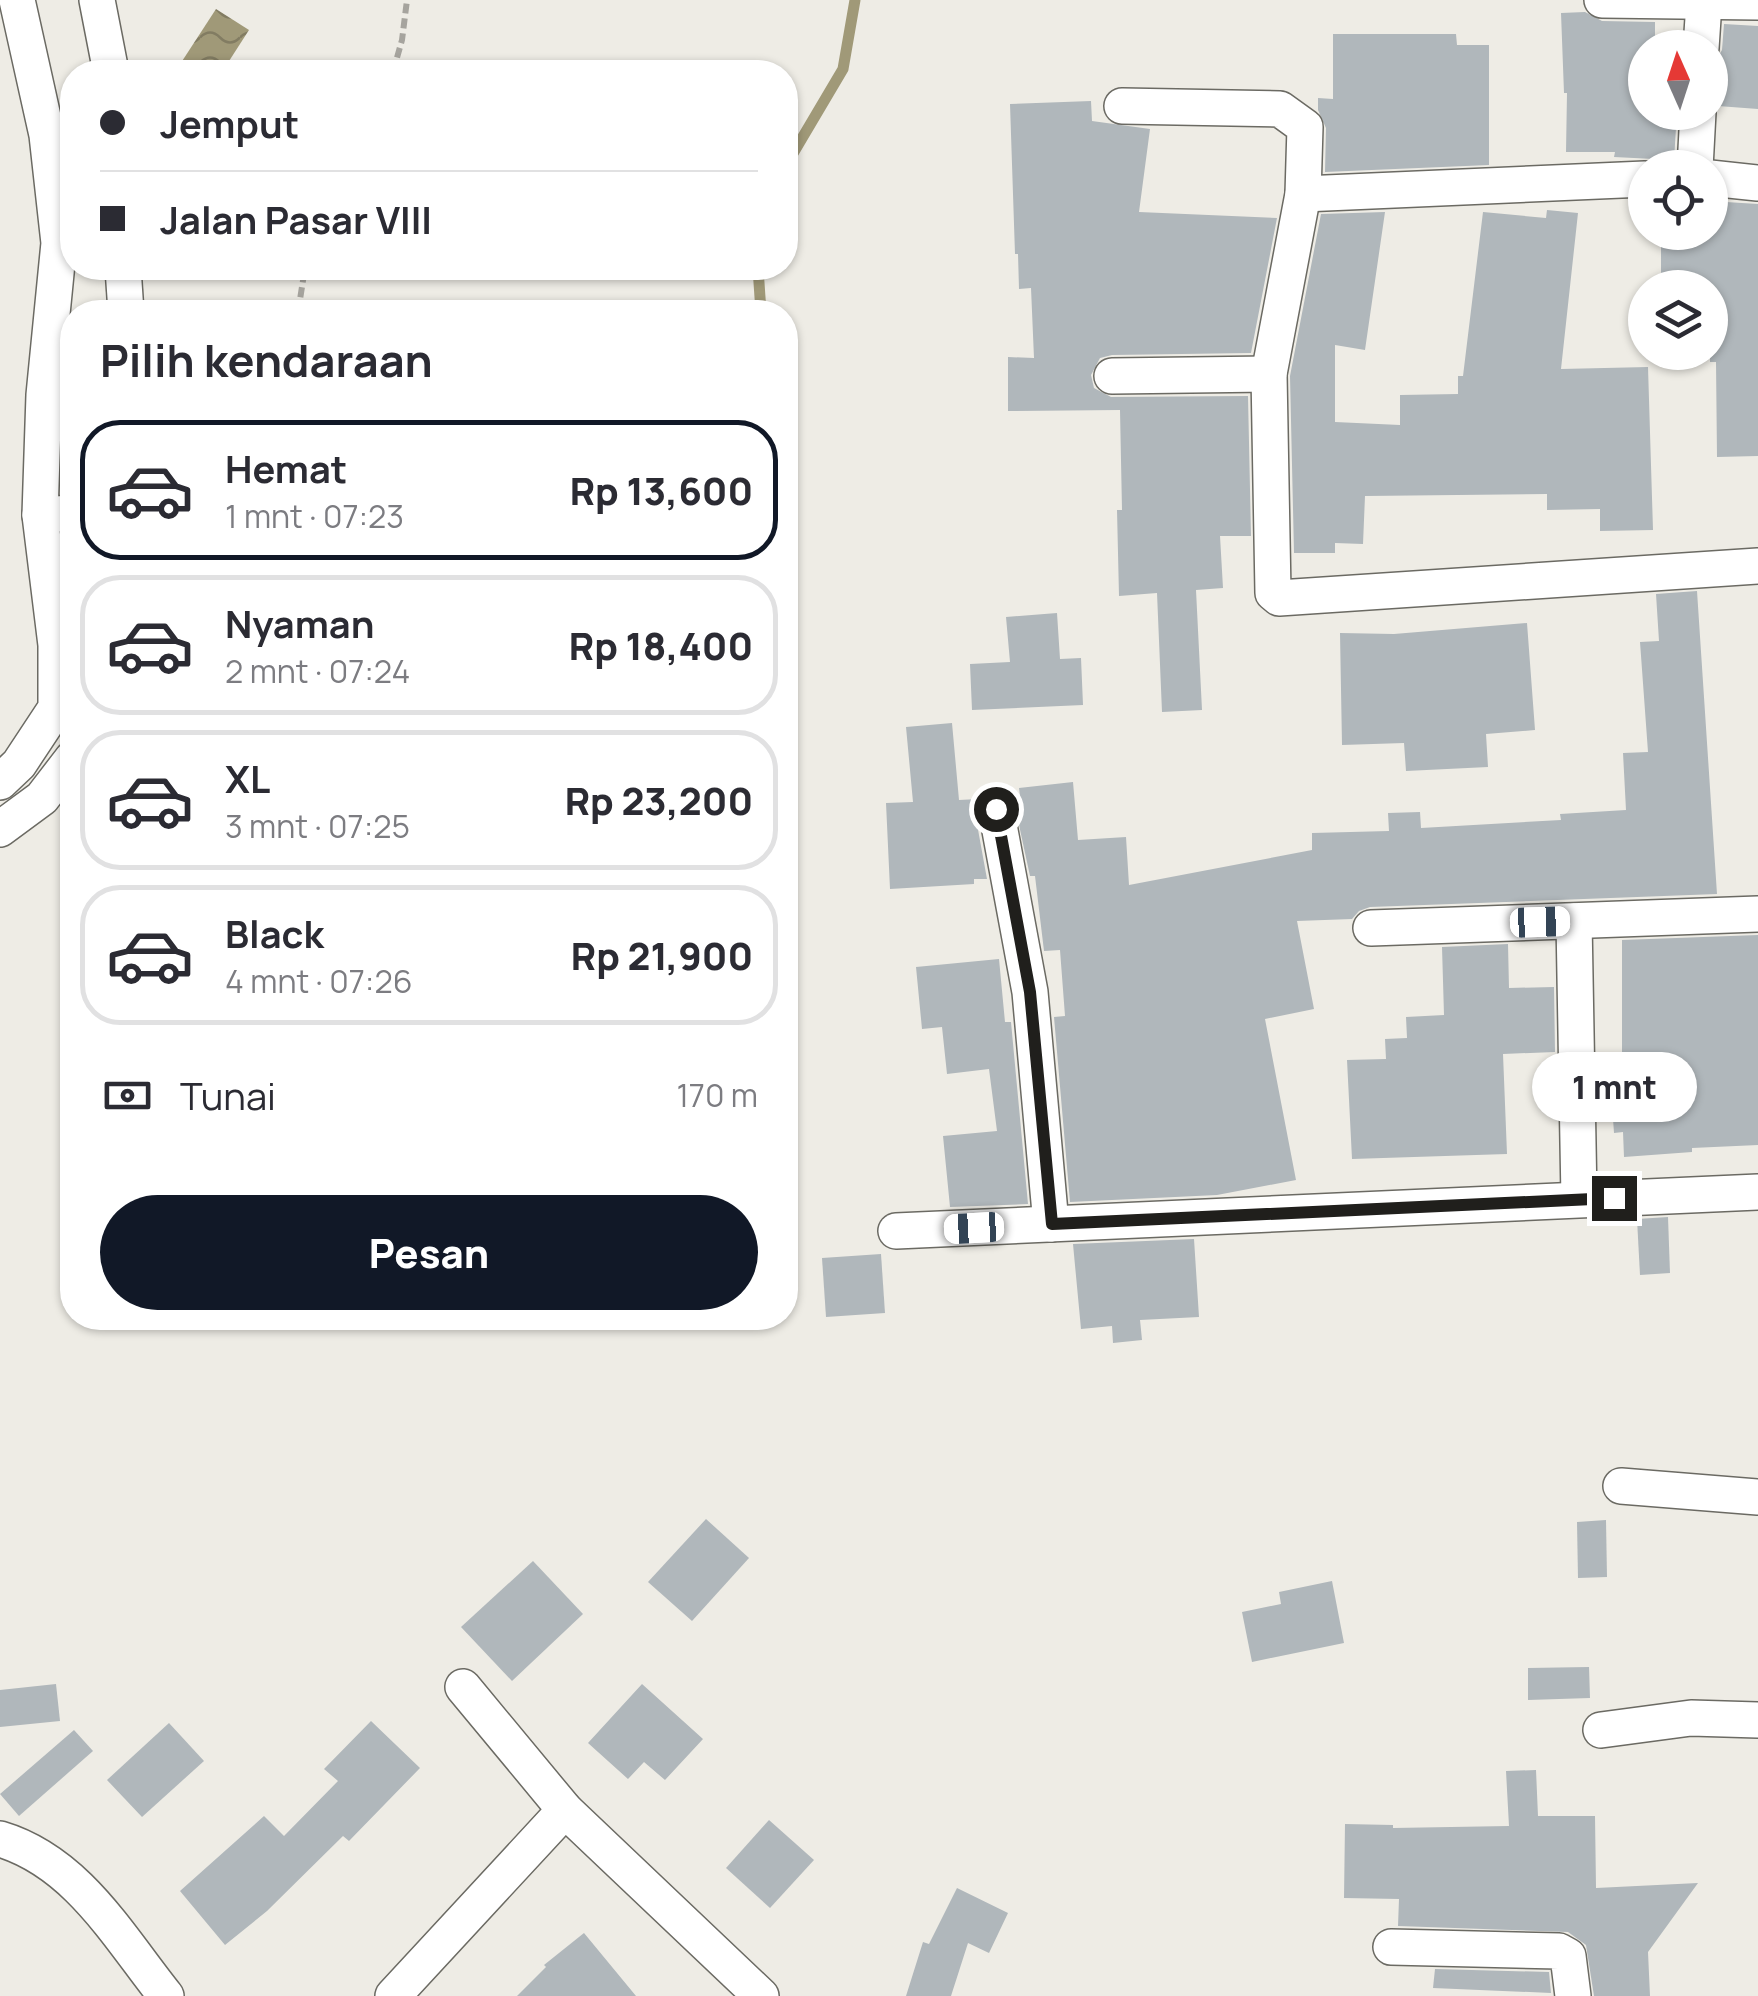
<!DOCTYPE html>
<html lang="id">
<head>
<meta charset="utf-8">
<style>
	:root { --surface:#fff; --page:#f2f2f3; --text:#2b2b33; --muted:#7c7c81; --line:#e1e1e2; --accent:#111827 }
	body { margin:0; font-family:Manrope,sans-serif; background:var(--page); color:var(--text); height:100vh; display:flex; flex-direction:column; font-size:38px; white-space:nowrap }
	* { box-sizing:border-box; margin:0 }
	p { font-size:32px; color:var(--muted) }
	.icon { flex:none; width:55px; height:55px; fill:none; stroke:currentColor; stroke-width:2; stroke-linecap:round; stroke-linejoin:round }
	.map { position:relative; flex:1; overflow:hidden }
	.panel { position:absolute; left:60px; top:300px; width:738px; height:1030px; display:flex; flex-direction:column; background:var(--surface); border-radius:40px; box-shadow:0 2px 8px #0004 }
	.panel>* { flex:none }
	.hud { position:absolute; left:60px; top:60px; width:738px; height:220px; border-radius:40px; box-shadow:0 2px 8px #0004; display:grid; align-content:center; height:220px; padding:0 40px; background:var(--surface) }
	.needle { width:65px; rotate:357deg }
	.controls { position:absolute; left:1628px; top:30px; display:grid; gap:20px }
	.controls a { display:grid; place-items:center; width:100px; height:100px; border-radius:50%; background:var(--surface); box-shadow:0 2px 8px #0004; font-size:50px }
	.end { position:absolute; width:45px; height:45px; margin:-22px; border:12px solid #201f1c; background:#fff; box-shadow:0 0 0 5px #fff }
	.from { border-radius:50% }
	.bubble { position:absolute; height:70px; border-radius:35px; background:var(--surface); box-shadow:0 2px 8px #0004; font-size:32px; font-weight:800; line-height:70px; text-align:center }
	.car { position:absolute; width:30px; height:60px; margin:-30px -15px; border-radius:12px; box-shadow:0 0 8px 2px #0007; background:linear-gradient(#fff 24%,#345 0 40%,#fff 0 76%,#345 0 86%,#fff 0) }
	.hud b { display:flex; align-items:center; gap:35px; height:95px; font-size:38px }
	.hud b+b { border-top:2px solid var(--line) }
	.hud i { width:25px; height:25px; background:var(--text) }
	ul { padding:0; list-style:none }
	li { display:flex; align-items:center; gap:30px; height:140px; margin:0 20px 15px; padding:0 20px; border:5px solid var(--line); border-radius:40px }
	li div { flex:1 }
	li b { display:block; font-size:38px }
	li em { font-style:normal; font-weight:800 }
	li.active { border-color:var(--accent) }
	li>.icon { width:90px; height:90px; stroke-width:1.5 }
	h2 { padding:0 40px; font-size:45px; line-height:120px }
	.pay { display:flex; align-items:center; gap:25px; height:110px; padding:0 40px; font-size:38px }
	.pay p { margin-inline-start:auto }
	.primary-button { display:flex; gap:20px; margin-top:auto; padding:20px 40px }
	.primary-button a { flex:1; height:115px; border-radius:60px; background:var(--accent); color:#fff; font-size:40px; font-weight:800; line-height:115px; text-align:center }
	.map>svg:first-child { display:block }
</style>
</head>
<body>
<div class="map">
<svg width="1758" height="1996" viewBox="0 0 1758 1996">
	<defs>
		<pattern id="water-waves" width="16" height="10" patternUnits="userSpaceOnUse" patternTransform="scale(2.5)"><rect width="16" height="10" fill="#a09978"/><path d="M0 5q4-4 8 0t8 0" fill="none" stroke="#827c62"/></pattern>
	</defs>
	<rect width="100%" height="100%" fill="#eeece5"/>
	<!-- water -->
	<polygon fill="url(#water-waves)" points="216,9 249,30 222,72 175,72"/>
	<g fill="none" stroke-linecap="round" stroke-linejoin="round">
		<!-- stream -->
		<g stroke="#a09978" stroke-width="11">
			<polyline points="785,167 843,69 855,0"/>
			<polyline points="758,268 761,312"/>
		</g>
	</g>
	<!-- building -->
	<g fill="#b0b7bb">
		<polygon points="1585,12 1602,21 1655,22 1655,48 1645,48 1645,112 1677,112 1674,160 1614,157 1615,152 1566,152 1567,93 1564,93 1561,13"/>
		<polygon points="1724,24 1758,26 1758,109 1718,106 1711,95 1713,65 1722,50"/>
		<polygon points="1333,34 1456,34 1457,45 1489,45 1489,165 1325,172 1326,128 1318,110 1318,98 1333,99"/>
		<polygon points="1091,101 1092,121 1150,129 1139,212 1277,218 1251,353 1112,355 1100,358 1091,375 1094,388 1111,397 1248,396 1251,536 1220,536 1223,588 1196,590 1202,710 1162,712 1157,593 1119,596 1117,510 1122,510 1120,410 1008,411 1008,357 1034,358 1031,288 1019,289 1018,254 1015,254 1010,104"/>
		<polygon points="1710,201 1758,204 1758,456 1717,457 1716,362 1710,362 1710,288 1661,288 1661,232 1710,232"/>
		<polygon points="1547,210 1578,213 1561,369 1648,367 1653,530 1600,531 1600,509 1547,510 1547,494 1365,496 1363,544 1335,543 1335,553 1294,553 1290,376 1321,214 1385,212 1365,350 1335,345 1335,422 1400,425 1400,395 1458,394 1458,376 1463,376 1483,212 1546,218"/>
		<polygon points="1697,591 1717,894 1370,907 1359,911 1352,919 1297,921 1314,1009 1265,1019 1296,1180 1217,1195 1070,1202 1054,1017 1065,1016 1060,950 1044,951 1035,876 1030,876 1013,797 1020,796 1019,788 1073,782 1078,840 1126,837 1129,885 1312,850 1312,833 1389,831 1388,813 1420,812 1421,828 1561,820 1560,814 1626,810 1623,753 1648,752 1640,642 1659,641 1656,594"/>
		<polygon points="1057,613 1060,659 1081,658 1083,705 972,710 970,664 1010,662 1006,617"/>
		<polygon points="1527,623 1535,730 1486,734 1488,767 1406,771 1404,743 1342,745 1340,633 1394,634"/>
		<polygon points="952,723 959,800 978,799 975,813 987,879 974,879 974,884 890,889 886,803 913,802 906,727"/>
		<polygon points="1758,935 1758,1145 1692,1148 1692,1152 1624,1157 1623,1132 1614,1133 1611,1090 1622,1089 1622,940"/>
		<polygon points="1508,944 1509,988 1554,987 1555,1052 1503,1054 1507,1154 1352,1159 1347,1060 1386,1059 1385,1039 1407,1038 1406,1017 1444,1015 1442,947"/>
		<polygon points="999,959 1005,1022 1011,1022 1028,1204 950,1207 943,1136 997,1131 989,1069 947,1074 942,1027 922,1029 916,967"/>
		<polygon points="1668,1217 1670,1273 1640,1275 1637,1219"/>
		<polygon points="1194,1239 1199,1317 1140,1320 1142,1340 1113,1343 1112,1326 1081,1329 1073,1244"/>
		<polygon points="881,1254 885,1313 826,1317 822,1258"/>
		<polygon points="706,1519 749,1558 692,1621 648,1582"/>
		<polygon points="1606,1520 1607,1577 1578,1578 1577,1522"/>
		<polygon points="533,1561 583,1614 512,1681 461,1627"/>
		<polygon points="1332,1581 1344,1643 1252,1662 1242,1612 1281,1604 1279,1592"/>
		<polygon points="1589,1667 1590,1698 1528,1700 1528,1668"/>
		<polygon points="56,1684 60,1721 0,1727 0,1690"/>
		<polygon points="642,1684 703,1739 665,1780 644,1762 628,1779 588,1743"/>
		<polygon points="371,1721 420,1768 349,1841 343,1836 267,1911 225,1945 180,1891 264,1816 284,1836 338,1781 324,1769"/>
		<polygon points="169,1723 204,1761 142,1817 107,1780"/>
		<polygon points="74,1730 93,1751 19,1816 0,1794"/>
		<polygon points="1536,1770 1538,1816 1595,1816 1596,1888 1698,1883 1648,1952 1650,1996 1594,1996 1586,1945 1568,1932 1398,1926 1399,1899 1344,1898 1345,1824 1393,1825 1393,1828 1509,1826 1506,1771"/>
		<polygon points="769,1820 814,1860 770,1908 726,1868"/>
		<polygon points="957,1888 1008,1913 989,1953 968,1943 951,1996 906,1996 923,1942 929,1944"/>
		<polygon points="584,1933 636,1996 517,1996 546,1967 544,1965"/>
		<polygon points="1435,1969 1549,1972 1551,1993 1433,1988"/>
	</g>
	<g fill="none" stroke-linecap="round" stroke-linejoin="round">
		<defs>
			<g id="street">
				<polyline points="97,0 111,72"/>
				<polyline points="1602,0 1758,2"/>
				<polyline points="1701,48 1704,3"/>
				<polyline points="1122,106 1280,109 1305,127 1303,194 1269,374 1273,593 1279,598 1758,566"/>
				<polyline points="1695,168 1698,112"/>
				<polyline points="1710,178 1758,183"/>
				<polyline points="1303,194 1645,179"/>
				<polyline points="123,268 126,312"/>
				<polyline points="1112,376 1269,374"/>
				<polyline points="40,515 72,513"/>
				<polyline points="0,782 19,764 56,708 56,645 40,515 44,395 59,243 47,135 17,0"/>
				<polyline points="996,809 1030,992 1051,1224"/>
				<polyline points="0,829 42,798 72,759"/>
				<polyline points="1574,921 1579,1199"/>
				<polyline points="1371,928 1758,914"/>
				<polyline points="896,1231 1758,1192"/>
				<polyline points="1621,1486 1758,1497"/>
				<polyline points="463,1687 565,1810 761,1996"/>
				<polyline points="1601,1730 1691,1718 1758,1720"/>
				<path d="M0 1839C77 1862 118 1936 166 1996"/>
				<polyline points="1391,1947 1559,1951 1568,1956 1573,1996"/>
				<polyline points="393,1996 565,1810"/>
			</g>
		</defs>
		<!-- street casing -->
		<use href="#street" stroke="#6b6a63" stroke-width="38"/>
		<!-- path -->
		<g stroke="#a6a49e" stroke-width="6" stroke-dasharray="10 5" stroke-linecap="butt">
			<polyline points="393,72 402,40 407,0"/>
			<polyline points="298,312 305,268"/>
		</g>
		<!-- street -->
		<use href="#street" stroke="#fff" stroke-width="35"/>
	</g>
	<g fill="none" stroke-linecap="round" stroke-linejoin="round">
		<!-- route -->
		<polyline stroke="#201f1c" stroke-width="12" points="996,809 1030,992 1052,1224 1614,1198"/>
	</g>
</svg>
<div class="controls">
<a><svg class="needle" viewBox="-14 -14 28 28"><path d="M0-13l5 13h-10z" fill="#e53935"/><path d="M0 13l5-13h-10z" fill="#7c7c81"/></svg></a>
<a><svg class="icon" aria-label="locate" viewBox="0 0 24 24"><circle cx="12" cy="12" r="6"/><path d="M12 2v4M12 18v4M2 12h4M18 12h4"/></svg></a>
<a><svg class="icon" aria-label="layers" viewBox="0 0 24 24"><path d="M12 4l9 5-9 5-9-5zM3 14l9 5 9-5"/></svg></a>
</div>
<i class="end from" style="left:996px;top:809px"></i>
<i class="end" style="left:1614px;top:1198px"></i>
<div class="bubble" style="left:1532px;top:1052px;width:165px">1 mnt</div>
<i class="car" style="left:1540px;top:922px;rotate:88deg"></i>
<i class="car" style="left:974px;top:1228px;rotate:267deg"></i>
<div class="hud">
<b><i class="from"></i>Jemput</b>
<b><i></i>Jalan Pasar VIII</b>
</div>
<section class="panel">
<h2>Pilih kendaraan</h2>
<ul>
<li class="active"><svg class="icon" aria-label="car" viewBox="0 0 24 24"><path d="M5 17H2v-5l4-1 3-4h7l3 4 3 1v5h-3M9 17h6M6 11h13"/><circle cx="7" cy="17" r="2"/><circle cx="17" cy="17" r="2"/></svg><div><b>Hemat</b><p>1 mnt · 07:23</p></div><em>Rp 13,600</em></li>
<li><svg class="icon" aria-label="car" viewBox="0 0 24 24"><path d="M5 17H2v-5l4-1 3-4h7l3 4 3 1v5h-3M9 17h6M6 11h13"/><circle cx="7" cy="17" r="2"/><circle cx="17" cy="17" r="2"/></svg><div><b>Nyaman</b><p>2 mnt · 07:24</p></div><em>Rp 18,400</em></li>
<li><svg class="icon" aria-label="car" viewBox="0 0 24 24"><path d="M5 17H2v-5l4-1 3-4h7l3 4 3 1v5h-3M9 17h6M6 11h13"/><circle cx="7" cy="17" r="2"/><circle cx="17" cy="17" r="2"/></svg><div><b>XL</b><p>3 mnt · 07:25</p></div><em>Rp 23,200</em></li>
<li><svg class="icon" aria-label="car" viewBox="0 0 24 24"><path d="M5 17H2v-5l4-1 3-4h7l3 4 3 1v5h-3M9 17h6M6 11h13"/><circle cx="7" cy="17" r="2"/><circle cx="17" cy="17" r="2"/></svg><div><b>Black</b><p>4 mnt · 07:26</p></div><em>Rp 21,900</em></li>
</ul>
<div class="pay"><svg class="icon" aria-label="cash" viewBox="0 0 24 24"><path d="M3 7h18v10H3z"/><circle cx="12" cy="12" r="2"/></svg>Tunai<p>170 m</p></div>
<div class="primary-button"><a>Pesan</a></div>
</section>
</div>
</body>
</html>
